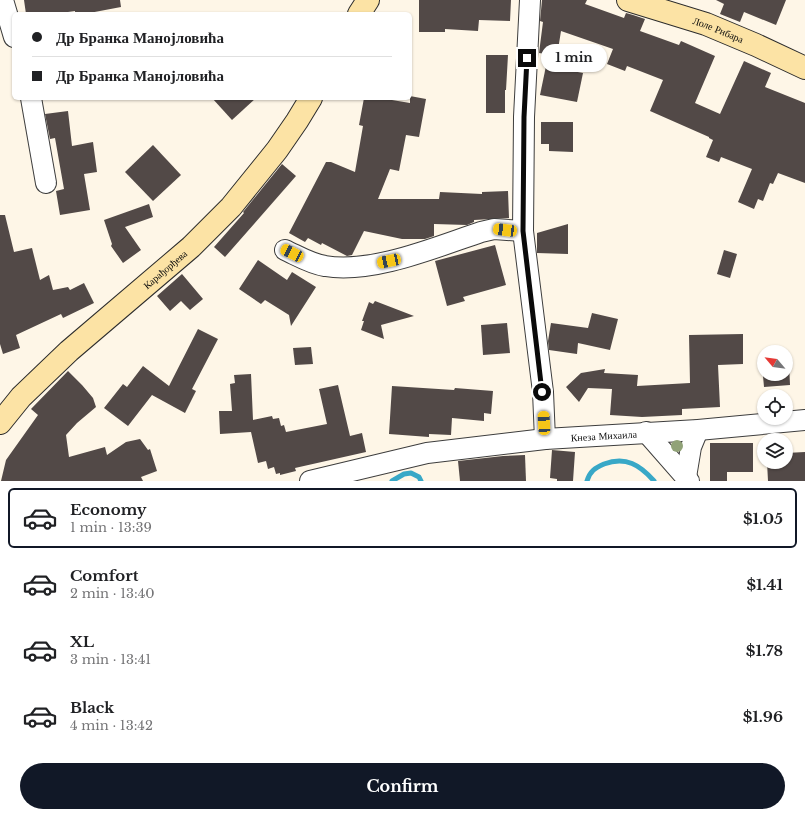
<!DOCTYPE html>
<html lang="en">
<head>
<meta charset="utf-8">
<style>
	:root { --surface:#fff; --page:#f2f2f2; --text:#202124; --muted:#757577; --line:#e0e0e0; --accent:#111827 }
	body { margin:0; font-family:"Libre Baskerville",serif; background:var(--page); color:var(--text); height:100vh; display:flex; flex-direction:column; font-size:15px; white-space:nowrap }
	* { box-sizing:border-box; margin:0 }
	p { font-size:13px; color:var(--muted) }
	.icon { flex:none; width:22px; height:22px; fill:none; stroke:currentColor; stroke-width:2; stroke-linecap:round; stroke-linejoin:round }
	.map { position:relative; height:481px; overflow:hidden }
	.side { display:flex; flex-direction:column; background:var(--surface); flex:1 }
	.side>* { flex:none }
	.banner { position:absolute; left:12px; top:12px; width:400px; height:88px; border-radius:6px; box-shadow:0 1px 3px #0004; display:grid; align-content:center; height:88px; padding:0 20px; background:var(--surface) }
	.needle { width:26px; rotate:299deg }
	.fabs { position:absolute; left:757px; top:345px; display:grid; gap:8px }
	.fabs a { display:grid; place-items:center; width:36px; height:36px; border-radius:50%; background:var(--surface); box-shadow:0 1px 3px #0004; font-size:20px }
	.end { position:absolute; width:18px; height:18px; margin:-9px; border:5px solid #0a0a0a; background:#fff; box-shadow:0 0 0 2px #fff }
	.from { border-radius:50% }
	.bubble { position:absolute; height:28px; border-radius:14px; background:var(--surface); box-shadow:0 1px 3px #0004; font-size:13px; font-weight:700; line-height:28px; text-align:center }
	.car { position:absolute; width:12px; height:24px; margin:-12px -6px; border-radius:5px; box-shadow:0 0 3px 1px #0007; background:linear-gradient(#f5c518 24%,#345 0 40%,#f5c518 0 76%,#345 0 86%,#f5c518 0) }
	.banner b { display:flex; align-items:center; gap:14px; height:38px; font-size:15px }
	.banner b+b { border-top:1px solid var(--line) }
	.banner i { width:10px; height:10px; background:var(--text) }
	ul { padding:7px 0 0; list-style:none }
	li { display:flex; align-items:center; gap:12px; height:60px; margin:0 8px 6px; padding:0 12px; border:2px solid transparent; border-radius:6px }
	li div { flex:1 }
	li b { display:block; font-size:15px }
	li em { font-style:normal; font-weight:700 }
	li.selected { border-color:var(--accent) }
	li>.icon { width:36px; height:36px; stroke-width:1.5 }
	.cta { display:flex; gap:8px; margin-top:auto; padding:8px 20px }
	.cta a { flex:1; height:46px; border-radius:24px; background:var(--accent); color:#fff; font-size:16px; font-weight:700; line-height:46px; text-align:center }
	.map>svg:first-child { display:block }
</style>
</head>
<body>
<div class="map">
<svg width="805" height="481" viewBox="0 0 805 481">
	<rect width="100%" height="100%" fill="#fef6e7"/>
	<g fill="none" stroke-linecap="round" stroke-linejoin="round">
		<!-- stream -->
		<g stroke="#38a8c7" stroke-width="5">
			<polyline points="392,481 404,474 411,473 419,477 421,481"/>
			<path d="M587 481C590 471 595 468 604 464 626 456 640 465 654 481"/>
		</g>
	</g>
	<!-- building -->
	<g fill="#524947">
		<polygon points="24,0 120,0 121,7 84,14 75,14 75,11 54,14 26,14"/>
		<polygon points="419,0 511,0 510,21 479,20 478,31 445,29 445,32 419,32"/>
		<polygon points="542,0 587,0 585,4 624,18 626,13 633,15 645,19 640,31 679,45 681,41 715,56 695,103 720,114 744,61 771,73 765,87 805,103 805,183 778,173 773,184 770,183 763,201 758,199 754,209 738,202 752,169 721,157 719,162 706,157 713,140 709,138 709,137 650,111 663,80 627,66 625,71 607,64 613,49 561,31 557,56 539,53 543,22 540,21"/>
		<polygon points="716,0 786,0 776,25 744,12 740,22 720,14 724,4"/>
		<polygon points="486,55 508,55 506,90 505,90 505,113 486,113"/>
		<polygon points="546,66 583,73 577,102 540,95"/>
		<polygon points="410,96 426,99 419,137 406,135 399,171 390,169 378,199 439,199 440,192 482,194 482,192 508,191 509,218 474,220 474,222 467,225 434,224 434,236 425,239 402,239 364,231 352,255 347,256 322,243 321,245 308,238 305,242 289,233 326,162 331,162 355,172 363,126 359,125 364,98 380,98 410,103"/>
		<polygon points="212,98 256,98 232,120"/>
		<polygon points="68,111 72,146 93,142 97,172 84,174 90,210 60,215 56,191 64,189 55,138 50,139 45,114"/>
		<polygon points="541,122 573,122 573,152 549,151 549,144 541,144"/>
		<polygon points="153,145 181,175 153,201 125,172"/>
		<polygon points="282,164 296,176 225,257 214,247 244,213 243,212"/>
		<polygon points="149,204 153,217 125,227 141,250 123,263 111,246 112,244 104,220"/>
		<polygon points="0,215 5,215 14,252 32,248 40,280 49,275 53,290 68,287 70,290 84,283 94,303 63,318 61,314 16,335 20,348 3,354 0,344"/>
		<polygon points="568,224 568,254 537,253 537,233"/>
		<polygon points="495,245 506,285 463,297 465,301 447,306 435,261"/>
		<polygon points="724,250 737,254 730,278 717,274"/>
		<polygon points="258,260 287,280 292,272 316,287 291,326 289,315 265,300 261,304 239,289"/>
		<polygon points="182,274 203,299 190,310 181,301 170,311 157,296"/>
		<polygon points="375,301 414,316 381,325 384,339 361,330 364,321 362,321 369,302 373,304"/>
		<polygon points="592,313 618,319 610,350 578,343 577,354 549,350 548,341 551,323 588,328"/>
		<polygon points="507,323 510,353 483,355 481,325"/>
		<polygon points="198,329 218,339 192,389 196,391 185,413 152,395 128,426 104,408 123,384 127,387 143,366 169,386"/>
		<polygon points="743,334 743,364 718,365 720,407 682,409 682,415 642,417 610,415 612,389 588,388 579,402 566,387 581,373 605,369 604,373 638,375 637,386 690,383 689,335"/>
		<polygon points="311,347 313,364 295,365 293,348"/>
		<polygon points="789,363 790,385 764,387 762,365 764,365 764,374 786,374 786,364"/>
		<polygon points="68,371 82,385 93,398 96,407 77,423 66,435 69,457 105,447 107,455 126,442 140,439 148,450 150,449 157,471 141,477 143,481 1,481 6,460 38,415 31,409"/>
		<polygon points="251,374 253,420 272,416 273,419 279,418 281,426 284,425 286,432 327,424 319,389 338,385 350,436 362,433 366,452 295,468 296,471 280,475 280,473 276,474 274,467 268,469 266,461 258,463 251,432 220,434 219,411 232,411 230,384 235,383 234,375"/>
		<polygon points="392,386 454,390 455,388 493,391 491,414 484,413 484,421 452,418 451,435 429,434 429,437 389,434"/>
		<polygon points="710,443 753,443 753,472 727,472 727,481 710,481"/>
		<polygon points="552,450 575,452 573,481 557,481 557,479 550,478"/>
		<polygon points="805,452 805,481 768,481 767,462 786,462 786,453"/>
		<polygon points="525,455 526,481 460,481 458,461 503,456"/>
	</g>
	<g fill="none" stroke-linecap="round" stroke-linejoin="round">
		<defs>
			<g id="street">
				<polyline points="3,0 14,37"/>
				<polyline points="530,0 524,117 523,231 543,392 545,439"/>
				<polyline points="31,98 46,183"/>
				<path d="M285 250C298 256 311 264 325 266 373 274 436 247 481 232L494 229 523 231"/>
				<polyline points="646,432 689,481"/>
				<polyline points="686,477 691,447 698,430"/>
				<path id="s1" d="M310 481 427 453 545 439 698 430 805 420"/>
			</g>
			<g id="secondary">
				<path id="s2" d="M628 0 706 24 756 45 805 68"/>
				<polyline points="359,14 368,0"/>
				<path id="s3" d="M0 423 21 397 69 351 191 247 231 207 277 150 297 121 311 98"/>
			</g>
		</defs>
		<!-- street casing -->
		<use href="#street" stroke="#3d3d3d" stroke-width="22"/>
		<!-- secondary casing -->
		<use href="#secondary" stroke="#2c2c2c" stroke-width="24"/>
		<!-- street -->
		<use href="#street" stroke="#fff" stroke-width="20"/>
		<!-- secondary -->
		<use href="#secondary" stroke="#fce3a5" stroke-width="22"/>
	</g>
	<!-- trees -->
	<circle fill="#91a278" cx="677" cy="446" r="6"/>
	<g fill="none" stroke-linecap="round" stroke-linejoin="round">
		<!-- route -->
		<polyline stroke="#0a0a0a" stroke-width="5" points="527,58 524,117 523,231 542,392"/>
	</g>
	<g text-anchor="middle" dominant-baseline="central" stroke-width="4" stroke-linejoin="round" paint-order="stroke">
		<!-- street labels -->
		<g font-size="10" fill="#0a0a0a" stroke="#fff">
			<text stroke="none"><textPath href="#s2" startOffset="95">Лоле Рибара</textPath></text>
			<text stroke="none"><textPath href="#s3" startOffset="226">Карађорђева</textPath></text>
			<text stroke="none"><textPath href="#s1" startOffset="298">Кнеза Михаила</textPath></text>
		</g>
	</g>
</svg>
<div class="fabs">
<a><svg class="needle" viewBox="-14 -14 28 28"><path d="M0-13l5 13h-10z" fill="#e53935"/><path d="M0 13l5-13h-10z" fill="#757577"/></svg></a>
<a><svg class="icon" aria-label="locate" viewBox="0 0 24 24"><circle cx="12" cy="12" r="6"/><path d="M12 2v4M12 18v4M2 12h4M18 12h4"/></svg></a>
<a><svg class="icon" aria-label="layers" viewBox="0 0 24 24"><path d="M12 4l9 5-9 5-9-5zM3 14l9 5 9-5"/></svg></a>
</div>
<i class="end from" style="left:542px;top:392px"></i>
<i class="end" style="left:527px;top:58px"></i>
<div class="bubble" style="left:541px;top:44px;width:66px">1 min</div>
<i class="car" style="left:505px;top:230px;rotate:277deg"></i>
<i class="car" style="left:292px;top:253px;rotate:296deg"></i>
<i class="car" style="left:389px;top:261px;rotate:258deg"></i>
<i class="car" style="left:544px;top:423px;rotate:357deg"></i>
<div class="banner">
<b><i class="from"></i>Др Бранка Манојловића</b>
<b><i></i>Др Бранка Манојловића</b>
</div>
</div>
<section class="side">
<ul>
<li class="selected"><svg class="icon" aria-label="car" viewBox="0 0 24 24"><path d="M5 17H2v-5l4-1 3-4h7l3 4 3 1v5h-3M9 17h6M6 11h13"/><circle cx="7" cy="17" r="2"/><circle cx="17" cy="17" r="2"/></svg><div><b>Economy</b><p>1 min · 13:39</p></div><em>$1.05</em></li>
<li><svg class="icon" aria-label="car" viewBox="0 0 24 24"><path d="M5 17H2v-5l4-1 3-4h7l3 4 3 1v5h-3M9 17h6M6 11h13"/><circle cx="7" cy="17" r="2"/><circle cx="17" cy="17" r="2"/></svg><div><b>Comfort</b><p>2 min · 13:40</p></div><em>$1.41</em></li>
<li><svg class="icon" aria-label="car" viewBox="0 0 24 24"><path d="M5 17H2v-5l4-1 3-4h7l3 4 3 1v5h-3M9 17h6M6 11h13"/><circle cx="7" cy="17" r="2"/><circle cx="17" cy="17" r="2"/></svg><div><b>XL</b><p>3 min · 13:41</p></div><em>$1.78</em></li>
<li><svg class="icon" aria-label="car" viewBox="0 0 24 24"><path d="M5 17H2v-5l4-1 3-4h7l3 4 3 1v5h-3M9 17h6M6 11h13"/><circle cx="7" cy="17" r="2"/><circle cx="17" cy="17" r="2"/></svg><div><b>Black</b><p>4 min · 13:42</p></div><em>$1.96</em></li>
</ul>
<div class="cta"><a>Confirm</a></div>
</section>
</body>
</html>
